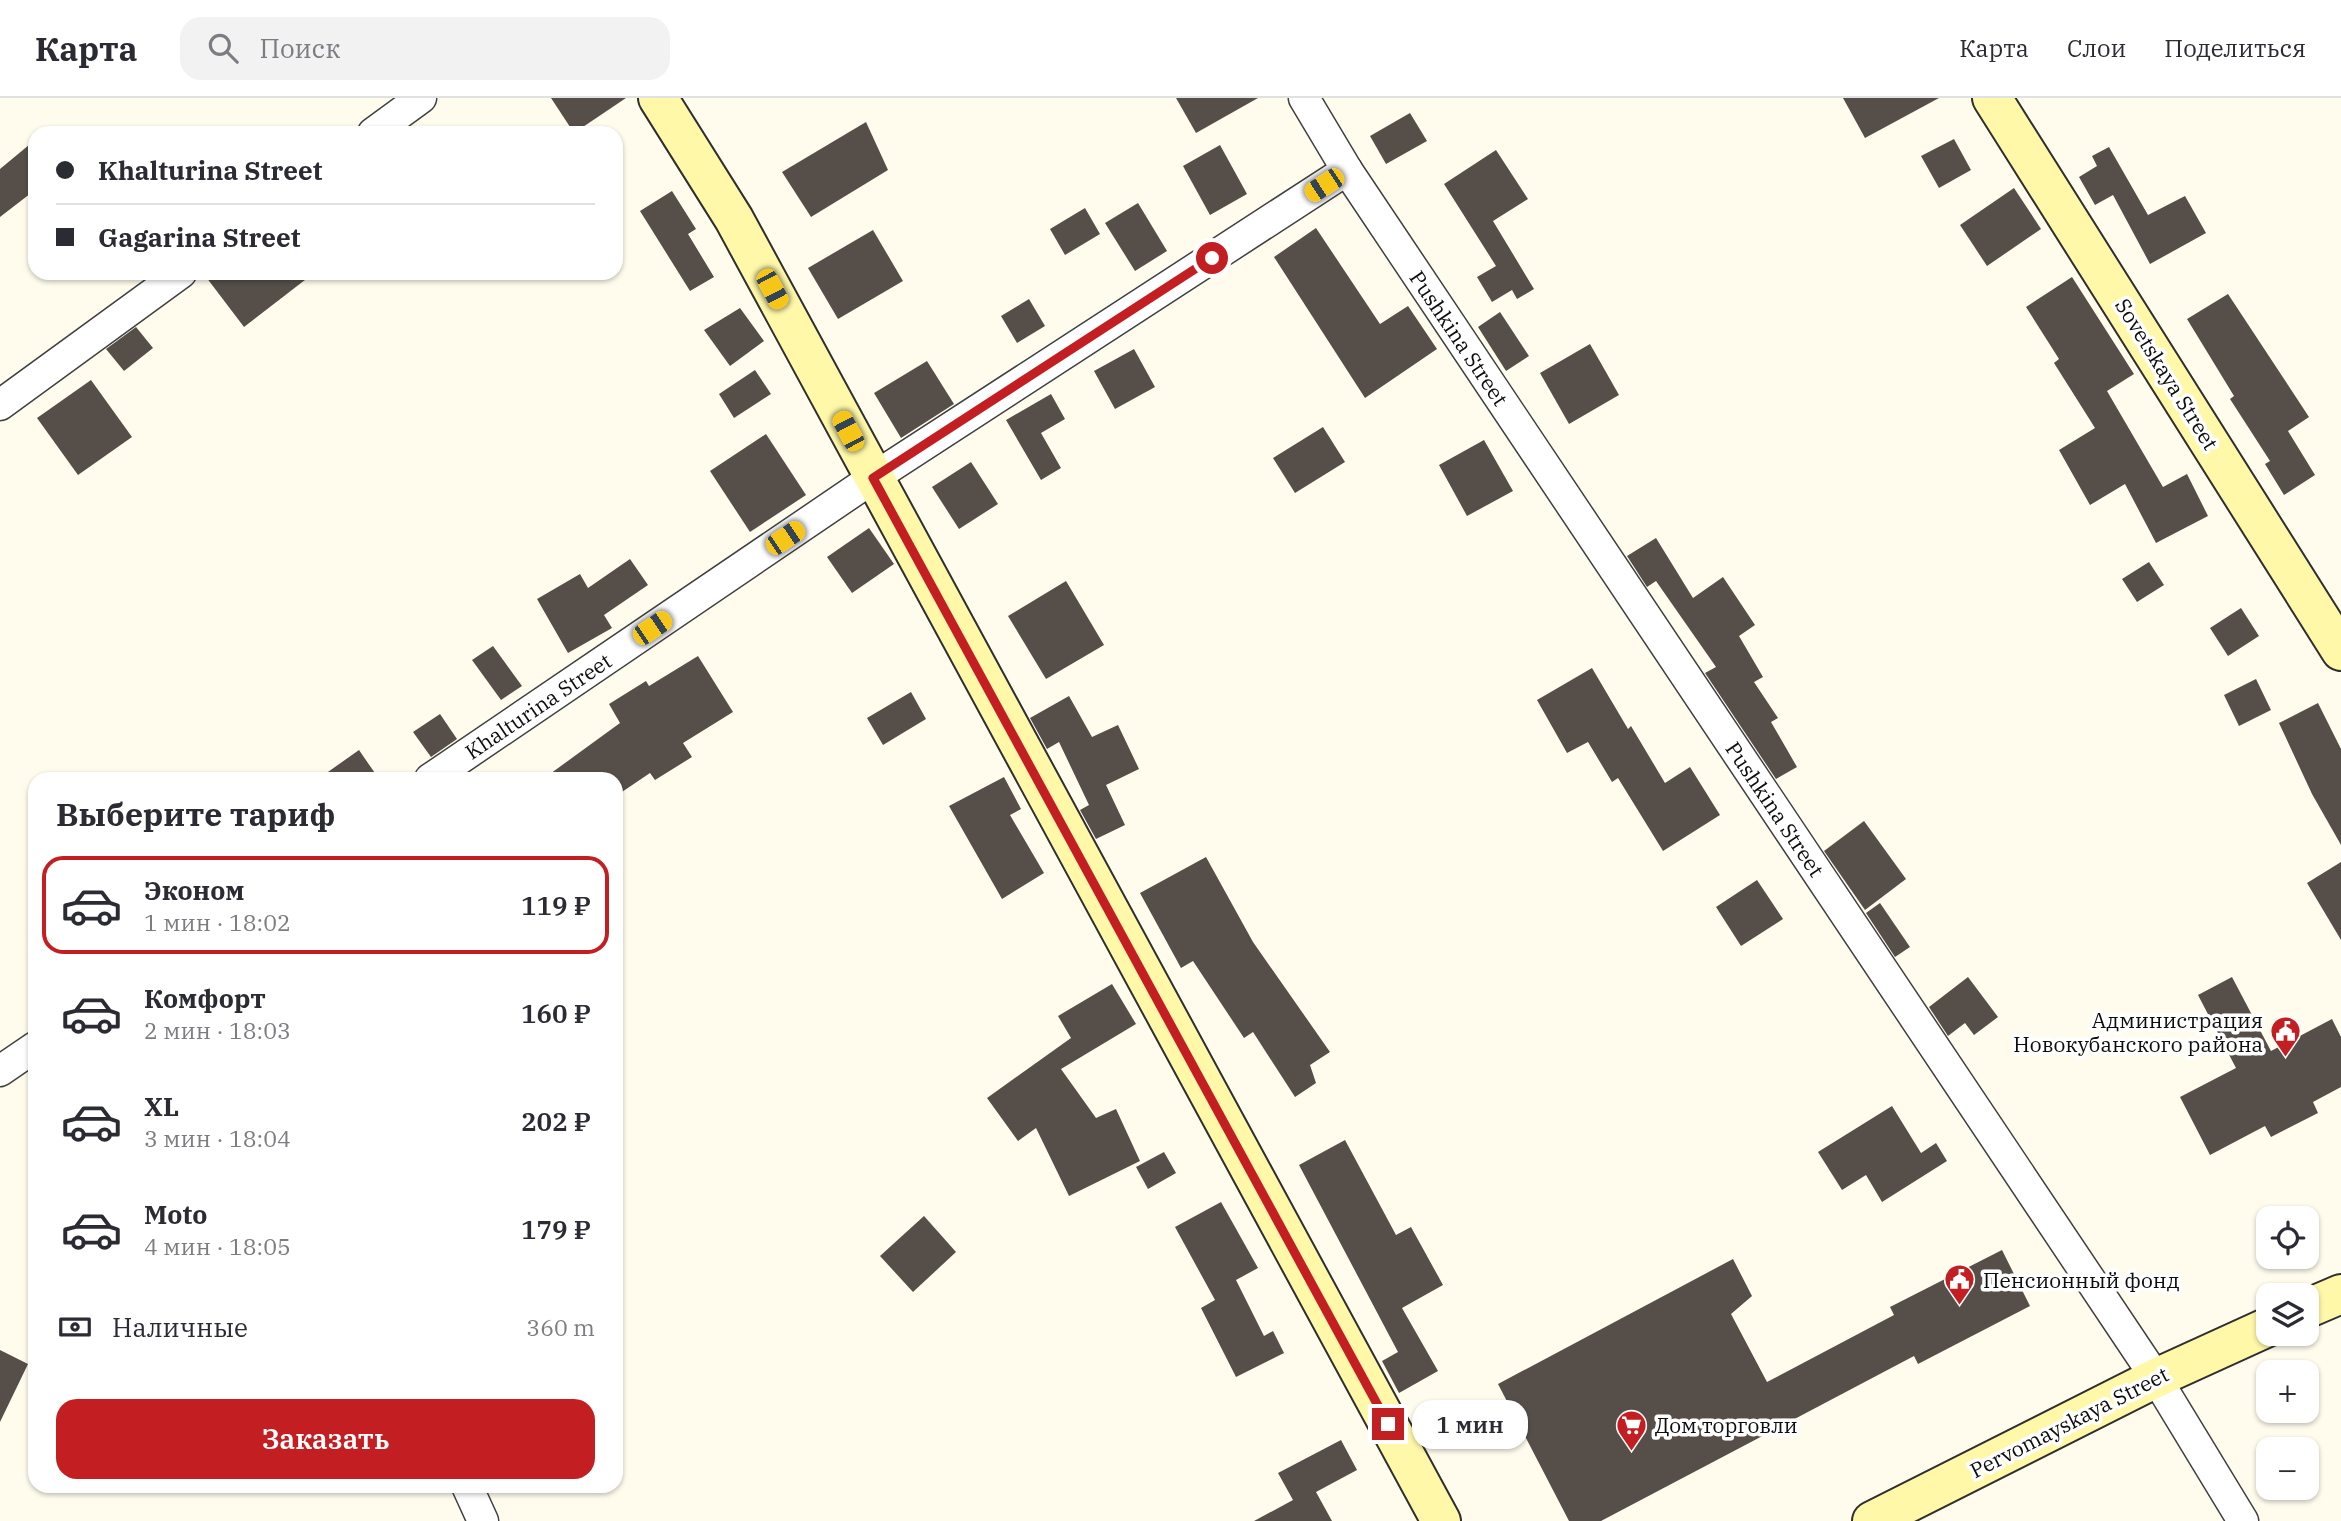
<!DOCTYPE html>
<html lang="ru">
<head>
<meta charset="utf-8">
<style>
	:root { --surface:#fff; --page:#f2f2f3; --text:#2b2b33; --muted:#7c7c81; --line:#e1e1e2; --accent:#c31f23 }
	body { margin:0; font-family:"IBM Plex Serif",serif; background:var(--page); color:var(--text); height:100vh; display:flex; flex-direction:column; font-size:26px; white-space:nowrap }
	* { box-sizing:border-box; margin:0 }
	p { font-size:23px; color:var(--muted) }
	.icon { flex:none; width:38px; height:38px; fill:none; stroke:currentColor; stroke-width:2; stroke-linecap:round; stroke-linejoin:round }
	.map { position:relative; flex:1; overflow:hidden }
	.sheet { position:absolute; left:28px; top:674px; width:595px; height:721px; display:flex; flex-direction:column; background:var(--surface); border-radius:21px; box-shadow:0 2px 5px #0004 }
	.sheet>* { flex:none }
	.guide { position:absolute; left:28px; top:28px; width:595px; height:154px; border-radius:21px; box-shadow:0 2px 5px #0004; display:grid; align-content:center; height:154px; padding:0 28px; background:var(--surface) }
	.tools { position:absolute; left:2256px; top:1108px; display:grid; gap:14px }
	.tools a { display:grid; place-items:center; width:63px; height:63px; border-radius:14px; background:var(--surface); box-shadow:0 2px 5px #0004; font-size:35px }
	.end { position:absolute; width:32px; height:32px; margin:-16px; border:9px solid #c31f23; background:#fff; box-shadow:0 0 0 4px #fff }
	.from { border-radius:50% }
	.bubble { position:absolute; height:49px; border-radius:21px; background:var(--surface); box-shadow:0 2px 5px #0004; font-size:23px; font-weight:600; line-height:49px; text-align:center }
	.car { position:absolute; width:21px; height:42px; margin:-21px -10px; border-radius:9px; box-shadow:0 0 5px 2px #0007; background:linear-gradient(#f5c518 24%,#345 0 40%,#f5c518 0 76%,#345 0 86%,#f5c518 0) }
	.guide b { display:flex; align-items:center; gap:24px; height:66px; font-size:26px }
	.guide b+b { border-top:2px solid var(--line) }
	.guide i { width:18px; height:18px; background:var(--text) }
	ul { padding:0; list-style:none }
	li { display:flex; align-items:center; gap:21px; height:98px; margin:0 14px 10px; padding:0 14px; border:4px solid transparent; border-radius:21px }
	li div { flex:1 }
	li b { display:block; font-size:26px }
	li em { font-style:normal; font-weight:600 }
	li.active { border-color:var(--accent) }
	li>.icon { width:63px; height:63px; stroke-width:1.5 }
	h2 { padding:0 28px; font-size:32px; line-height:84px }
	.pay { display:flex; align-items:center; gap:18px; height:77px; padding:0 28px; font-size:26px }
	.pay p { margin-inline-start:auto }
	.cta { display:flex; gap:14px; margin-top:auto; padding:14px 28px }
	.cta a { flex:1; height:80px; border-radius:21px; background:var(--accent); color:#fff; font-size:28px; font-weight:600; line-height:80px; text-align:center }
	header { display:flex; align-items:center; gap:42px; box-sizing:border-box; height:98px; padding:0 35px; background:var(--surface); border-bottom:2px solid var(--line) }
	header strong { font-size:33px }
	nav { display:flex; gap:38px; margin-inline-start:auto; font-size:24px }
	.search { width:490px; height:63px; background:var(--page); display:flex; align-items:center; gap:18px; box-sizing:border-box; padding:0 24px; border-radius:21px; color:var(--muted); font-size:26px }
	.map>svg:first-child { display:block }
</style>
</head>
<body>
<header>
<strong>Карта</strong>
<div class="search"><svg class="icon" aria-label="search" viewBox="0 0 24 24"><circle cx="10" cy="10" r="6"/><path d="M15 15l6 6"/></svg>Поиск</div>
<nav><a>Карта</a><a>Слои</a><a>Поделиться</a></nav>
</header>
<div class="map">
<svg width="2341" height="1423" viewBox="0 0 2341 1423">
	<rect width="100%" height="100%" fill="#fffcee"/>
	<!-- building -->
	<g fill="#564f49">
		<polygon points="551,0 626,0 574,35"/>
		<polygon points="1176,0 1258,0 1196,35"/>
		<polygon points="1843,0 1939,0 1865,40"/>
		<polygon points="1410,15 1427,43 1386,66 1370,38"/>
		<polygon points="866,24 888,72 811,119 782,74"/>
		<polygon points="1954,41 1971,72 1939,90 1921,58"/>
		<polygon points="35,42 35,92 0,119 0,71"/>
		<polygon points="1220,47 1247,96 1210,117 1183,68"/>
		<polygon points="2109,49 2148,117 2185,98 2206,135 2150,166 2113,97 2095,107 2079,79 2097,68 2092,58"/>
		<polygon points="1496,52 1528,101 1493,123 1534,191 1517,201 1512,192 1492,204 1477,179 1496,168 1444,86"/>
		<polygon points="2014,90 2041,131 1987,168 1960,127"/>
		<polygon points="672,93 696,131 688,136 714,179 690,193 640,113"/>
		<polygon points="1138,105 1167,153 1135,173 1105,125"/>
		<polygon points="1085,110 1100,136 1065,157 1050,131"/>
		<polygon points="1316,130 1380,226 1408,208 1437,251 1365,300 1274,159"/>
		<polygon points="873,132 903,183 838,221 808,170"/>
		<polygon points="203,175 314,175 244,229"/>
		<polygon points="2072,179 2134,276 2107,293 2163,389 2187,376 2208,418 2156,445 2125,386 2090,407 2059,352 2095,330 2054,265 2059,261 2026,209"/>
		<polygon points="2228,196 2309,319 2288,333 2315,377 2284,397 2265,366 2270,363 2230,301 2234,298 2187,221"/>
		<polygon points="1029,201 1045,228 1017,245 1001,218"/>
		<polygon points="740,210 764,243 730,268 704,232"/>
		<polygon points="1500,214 1529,258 1506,273 1478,229"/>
		<polygon points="136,229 153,250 124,273 106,251"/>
		<polygon points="1590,246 1619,297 1569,326 1540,275"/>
		<polygon points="1134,251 1155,289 1115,311 1094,273"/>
		<polygon points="927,263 954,306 901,340 874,295"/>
		<polygon points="755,272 771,296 734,320 719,296"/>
		<polygon points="91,282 132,339 78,377 37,320"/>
		<polygon points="1051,296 1065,321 1041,335 1061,370 1041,382 1006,322"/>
		<polygon points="1323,329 1345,364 1295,395 1273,360"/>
		<polygon points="766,336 806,397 750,434 710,373"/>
		<polygon points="1484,342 1513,393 1467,418 1439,367"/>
		<polygon points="971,364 998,406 959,431 932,389"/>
		<polygon points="869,430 894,466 852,495 827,459"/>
		<polygon points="1656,440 1693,500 1723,479 1755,527 1739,538 1763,579 1754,584 1778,620 1771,624 1797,669 1776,681 1705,575 1716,569 1656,483 1647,489 1627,458"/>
		<polygon points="630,461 648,487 604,517 612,530 568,555 537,501 580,476 588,490"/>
		<polygon points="2149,464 2164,487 2137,504 2122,481"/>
		<polygon points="1066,483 1104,547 1046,581 1008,518"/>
		<polygon points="2241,510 2259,538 2228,558 2210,530"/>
		<polygon points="493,548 522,588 501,602 472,562"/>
		<polygon points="698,558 733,614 683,645 692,659 655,682 650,675 616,698 616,681 543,681 620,625 609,606 646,583 649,588"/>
		<polygon points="1592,570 1628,631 1631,628 1665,685 1690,669 1720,717 1663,753 1618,680 1612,684 1588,644 1567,655 1537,602"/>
		<polygon points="2256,581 2271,612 2239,628 2224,597"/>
		<polygon points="911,594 926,621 883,647 867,620"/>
		<polygon points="1069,598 1092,639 1118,627 1139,671 1106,687 1125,727 1096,741 1080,712 1089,707 1059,644 1047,651 1030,620"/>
		<polygon points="2318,605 2341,651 2341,747 2312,696 2279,625"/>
		<polygon points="440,616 457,641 431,659 413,634"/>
		<polygon points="359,652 379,681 318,681"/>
		<polygon points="1004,679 1021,711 1010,717 1044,775 1002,801 949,708"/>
		<polygon points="1864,723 1906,781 1865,812 1824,753"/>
		<polygon points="1206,759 1253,844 1330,954 1310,967 1316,985 1295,999 1253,934 1244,940 1193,863 1181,870 1140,795"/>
		<polygon points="2341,764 2341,842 2307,785"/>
		<polygon points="1757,782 1783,821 1741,848 1716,809"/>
		<polygon points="1880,805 1910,849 1895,859 1866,815"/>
		<polygon points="1968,879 1998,919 1974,937 1965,925 1948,938 1929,909"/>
		<polygon points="2232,879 2271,953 2332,921 2341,939 2341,989 2313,1004 2318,1015 2271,1039 2265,1028 2210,1057 2180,999 2236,970 2198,897"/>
		<polygon points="1112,886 1136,926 1061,971 1096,1020 1116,1011 1140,1063 1069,1098 1036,1030 1018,1043 987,1000 1071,940 1058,918"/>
		<polygon points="1892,1008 1921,1055 1936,1045 1947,1063 1882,1104 1866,1077 1842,1092 1818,1054"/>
		<polygon points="1345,1042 1396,1137 1411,1129 1443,1187 1402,1210 1438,1273 1399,1295 1382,1263 1398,1254 1299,1067"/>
		<polygon points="1164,1054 1176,1075 1148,1091 1136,1069"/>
		<polygon points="1221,1104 1258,1170 1236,1182 1264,1238 1273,1233 1284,1255 1236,1279 1201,1210 1215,1202 1175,1129"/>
		<polygon points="924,1118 956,1154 913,1194 880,1158"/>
		<polygon points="2002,1152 2030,1208 1918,1266 1914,1258 1601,1423 1569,1423 1498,1286 1733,1161 1752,1198 1731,1216 1767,1284 1894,1217 1890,1209"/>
		<polygon points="0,1252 28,1266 0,1324"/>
		<polygon points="1341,1342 1357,1372 1316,1394 1332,1423 1254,1423 1293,1402 1278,1375"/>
	</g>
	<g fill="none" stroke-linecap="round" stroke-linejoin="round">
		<defs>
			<g id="street">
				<polyline points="1304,0 1347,72 2156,1280 2243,1423"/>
				<polyline points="373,35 421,0"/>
				<polyline points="0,307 181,175"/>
				<polyline points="430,681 873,380 1347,72"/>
				<polyline points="0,973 35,949"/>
				<polyline points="467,1388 483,1423"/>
			</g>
			<g id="secondary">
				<polyline points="658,0 734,121 1441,1423"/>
				<polyline points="1992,0 2341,553"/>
				<polyline points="2306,1211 2341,1196"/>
				<polyline points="1872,1423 2156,1280 2268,1229"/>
			</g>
		</defs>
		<!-- street casing -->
		<use href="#street" stroke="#404040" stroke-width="33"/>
		<!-- secondary casing -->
		<use href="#secondary" stroke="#2f2f2f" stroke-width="42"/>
		<!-- street -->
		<use href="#street" stroke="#fff" stroke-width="30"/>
		<!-- secondary -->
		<use href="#secondary" stroke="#fff8a9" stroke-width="38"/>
	</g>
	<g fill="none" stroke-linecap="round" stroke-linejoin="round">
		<!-- route -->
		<polyline stroke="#c31f23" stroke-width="9" points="1212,160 873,380 1388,1326"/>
	</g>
	<!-- icons -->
	<defs>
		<symbol id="civic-pin" viewBox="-11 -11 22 30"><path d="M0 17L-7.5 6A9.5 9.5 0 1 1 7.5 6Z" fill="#c31f23" stroke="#fff"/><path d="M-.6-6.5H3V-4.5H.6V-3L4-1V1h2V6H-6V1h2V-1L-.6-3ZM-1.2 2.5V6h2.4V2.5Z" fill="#fff"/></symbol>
		<symbol id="supermarket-pin" viewBox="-11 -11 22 30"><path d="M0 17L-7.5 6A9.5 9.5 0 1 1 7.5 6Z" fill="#c31f23" stroke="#fff"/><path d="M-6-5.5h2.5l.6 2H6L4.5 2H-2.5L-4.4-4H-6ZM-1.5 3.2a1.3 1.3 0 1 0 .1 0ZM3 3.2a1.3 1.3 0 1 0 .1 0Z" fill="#fff"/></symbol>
	</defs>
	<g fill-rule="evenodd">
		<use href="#civic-pin" x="2268" y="916" width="35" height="47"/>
		<use href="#civic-pin" x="1942" y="1164" width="35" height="47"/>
		<use href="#supermarket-pin" x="1614" y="1310" width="35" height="47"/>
	</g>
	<g text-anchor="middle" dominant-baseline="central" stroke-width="7" stroke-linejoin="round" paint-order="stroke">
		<!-- street labels -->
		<g font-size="21" fill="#0d0d0d" stroke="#fff">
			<text transform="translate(1459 240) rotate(56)">Pushkina Street</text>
			<text transform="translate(2167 276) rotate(58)">Sovetskaya Street</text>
			<text transform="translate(538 608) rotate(-34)">Khalturina Street</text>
			<text transform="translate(1775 711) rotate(56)">Pushkina Street</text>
			<text transform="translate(2069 1324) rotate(-27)">Pervomayskaya Street</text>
		</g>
		<!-- poi labels -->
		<g font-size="21" fill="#0d0d0d" stroke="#fff" text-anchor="start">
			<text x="2263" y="922" text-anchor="end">Администрация<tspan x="2263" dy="24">Новокубанского района</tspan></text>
			<text x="1983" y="1182">Пенсионный фонд</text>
			<text x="1655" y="1327">Дом торговли</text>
		</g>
	</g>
</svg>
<div class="tools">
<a><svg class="icon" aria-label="locate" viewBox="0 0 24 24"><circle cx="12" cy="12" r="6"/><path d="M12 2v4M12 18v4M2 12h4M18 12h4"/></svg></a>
<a><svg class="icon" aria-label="layers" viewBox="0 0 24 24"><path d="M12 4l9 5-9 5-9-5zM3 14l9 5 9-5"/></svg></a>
<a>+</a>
<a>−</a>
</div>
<i class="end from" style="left:1212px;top:160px"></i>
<i class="end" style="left:1388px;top:1326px"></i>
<div class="bubble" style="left:1412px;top:1302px;width:116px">1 мин</div>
<i class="car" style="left:1324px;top:87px;rotate:237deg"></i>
<i class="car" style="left:772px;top:191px;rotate:152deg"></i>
<i class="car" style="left:848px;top:333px;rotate:332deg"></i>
<i class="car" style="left:785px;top:440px;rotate:56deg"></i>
<i class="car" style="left:652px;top:530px;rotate:56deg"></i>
<div class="guide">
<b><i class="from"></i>Khalturina Street</b>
<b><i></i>Gagarina Street</b>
</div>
<section class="sheet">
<h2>Выберите тариф</h2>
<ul>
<li class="active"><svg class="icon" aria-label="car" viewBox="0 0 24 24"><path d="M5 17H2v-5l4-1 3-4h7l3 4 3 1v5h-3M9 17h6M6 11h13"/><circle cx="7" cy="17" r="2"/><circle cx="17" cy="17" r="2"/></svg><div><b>Эконом</b><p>1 мин · 18:02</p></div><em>119 ₽</em></li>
<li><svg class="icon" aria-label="car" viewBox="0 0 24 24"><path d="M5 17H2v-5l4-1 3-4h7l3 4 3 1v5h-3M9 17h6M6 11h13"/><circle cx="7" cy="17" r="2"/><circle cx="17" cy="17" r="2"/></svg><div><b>Комфорт</b><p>2 мин · 18:03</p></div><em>160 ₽</em></li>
<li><svg class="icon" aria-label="car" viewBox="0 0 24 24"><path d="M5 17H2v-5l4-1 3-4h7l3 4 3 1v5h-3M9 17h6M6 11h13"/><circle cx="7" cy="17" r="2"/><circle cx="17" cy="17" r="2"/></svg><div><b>XL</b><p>3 мин · 18:04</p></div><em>202 ₽</em></li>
<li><svg class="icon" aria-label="car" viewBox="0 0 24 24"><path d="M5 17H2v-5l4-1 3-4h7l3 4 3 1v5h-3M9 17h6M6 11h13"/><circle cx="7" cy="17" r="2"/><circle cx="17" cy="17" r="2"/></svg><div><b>Moto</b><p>4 мин · 18:05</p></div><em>179 ₽</em></li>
</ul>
<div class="pay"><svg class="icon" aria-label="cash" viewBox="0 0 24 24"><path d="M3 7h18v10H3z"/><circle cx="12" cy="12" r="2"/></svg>Наличные<p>360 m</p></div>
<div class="cta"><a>Заказать</a></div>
</section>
</div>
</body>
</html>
